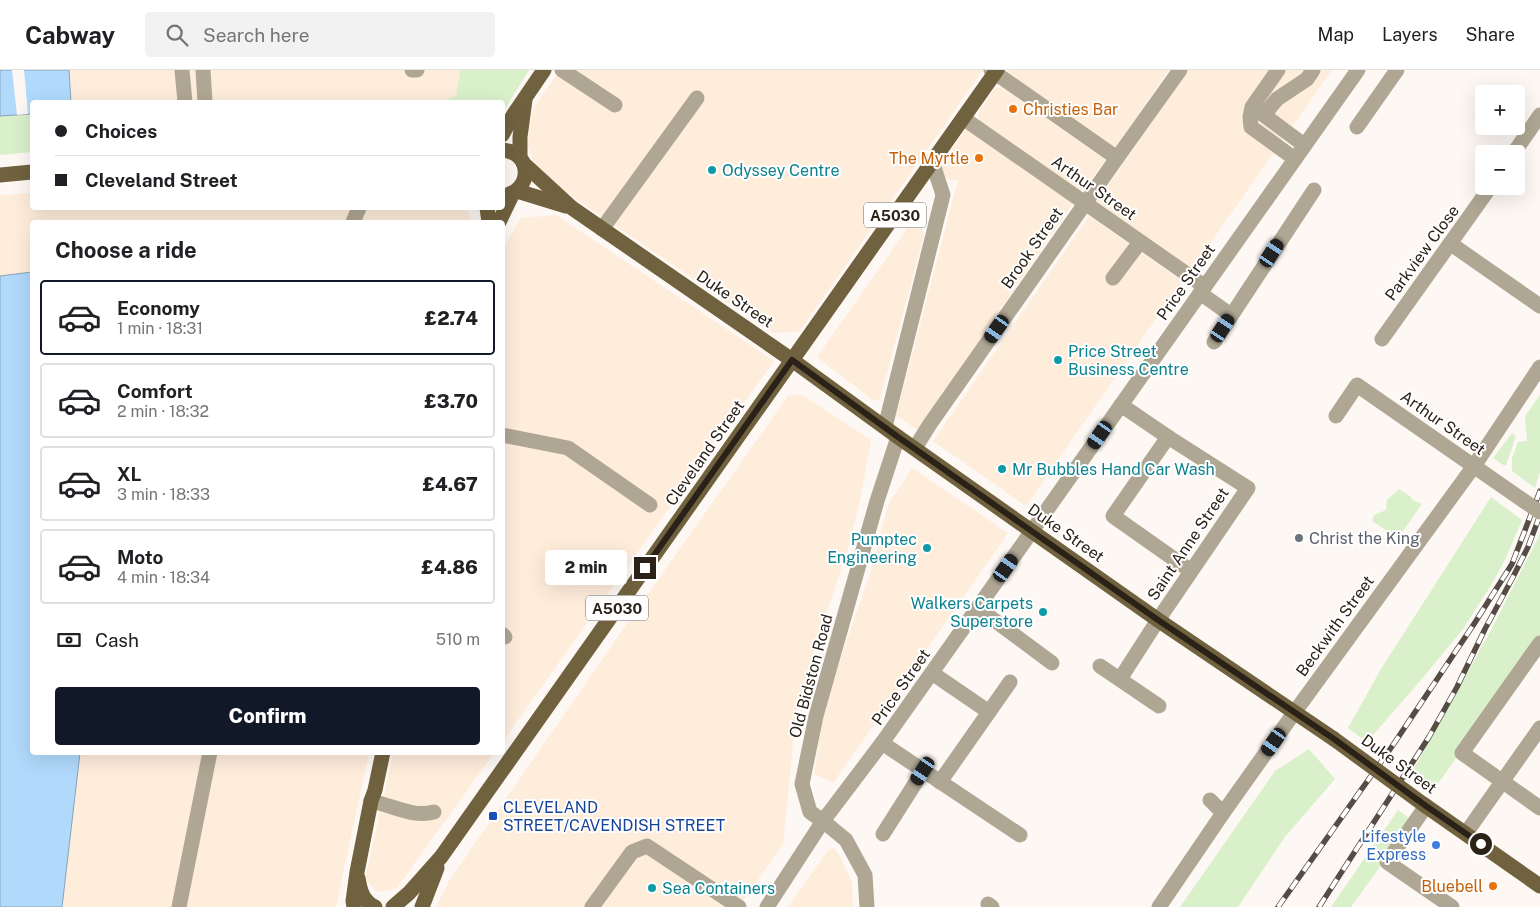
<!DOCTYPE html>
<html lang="en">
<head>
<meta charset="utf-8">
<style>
	:root { --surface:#fff; --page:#f2f2f2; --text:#202124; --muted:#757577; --line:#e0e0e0; --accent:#111827 }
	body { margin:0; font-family:"Public Sans",sans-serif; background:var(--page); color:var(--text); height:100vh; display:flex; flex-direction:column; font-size:19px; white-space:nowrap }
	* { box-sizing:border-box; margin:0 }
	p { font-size:16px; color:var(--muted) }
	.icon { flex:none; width:28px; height:28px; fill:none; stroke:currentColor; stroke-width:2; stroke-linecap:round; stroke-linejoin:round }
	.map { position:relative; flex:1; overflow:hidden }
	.sheet { position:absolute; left:30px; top:150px; width:475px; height:535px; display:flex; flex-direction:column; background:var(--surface); border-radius:5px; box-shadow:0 5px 20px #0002 }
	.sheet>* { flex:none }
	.hud { position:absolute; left:30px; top:30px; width:475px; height:110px; border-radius:5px; box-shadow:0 5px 20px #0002; display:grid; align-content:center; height:110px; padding:0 25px; background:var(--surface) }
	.controls { position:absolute; left:1475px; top:15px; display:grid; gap:10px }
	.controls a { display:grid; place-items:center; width:50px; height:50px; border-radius:5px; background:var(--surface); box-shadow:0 5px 20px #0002; font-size:25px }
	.end { position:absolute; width:22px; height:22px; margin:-11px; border:6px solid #2a2119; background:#fff; box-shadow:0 0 0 2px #fff }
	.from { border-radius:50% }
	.bubble { position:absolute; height:35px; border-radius:5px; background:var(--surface); box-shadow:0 5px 20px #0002; font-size:16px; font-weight:800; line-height:35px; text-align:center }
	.car { position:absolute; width:15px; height:30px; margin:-15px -8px; border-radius:6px; box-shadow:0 0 4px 1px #0007; background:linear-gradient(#222 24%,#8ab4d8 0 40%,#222 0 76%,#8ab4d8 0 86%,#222 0) }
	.hud b { display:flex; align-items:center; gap:18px; height:48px; font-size:19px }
	.hud b+b { border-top:1px solid var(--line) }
	.hud i { width:12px; height:12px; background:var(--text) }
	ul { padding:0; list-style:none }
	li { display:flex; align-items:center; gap:15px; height:75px; margin:0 10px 8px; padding:0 15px; border:2px solid var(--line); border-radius:5px }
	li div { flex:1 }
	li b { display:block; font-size:19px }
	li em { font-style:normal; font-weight:800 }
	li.current { border-color:var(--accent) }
	li>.icon { width:45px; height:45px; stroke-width:1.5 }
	h2 { padding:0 25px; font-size:22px; line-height:60px }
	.pay { display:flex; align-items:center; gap:12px; height:55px; padding:0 25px; font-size:19px }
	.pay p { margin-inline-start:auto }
	.primary-button { display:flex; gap:10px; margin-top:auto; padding:10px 25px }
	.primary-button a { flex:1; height:58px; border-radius:5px; background:var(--accent); color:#fff; font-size:20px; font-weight:800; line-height:58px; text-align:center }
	header { display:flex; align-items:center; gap:30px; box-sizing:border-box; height:70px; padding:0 25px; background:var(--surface); border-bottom:1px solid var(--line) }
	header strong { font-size:24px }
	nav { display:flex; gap:28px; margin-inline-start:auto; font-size:18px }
	.search { width:350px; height:45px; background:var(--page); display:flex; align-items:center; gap:12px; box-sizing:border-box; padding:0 18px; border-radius:5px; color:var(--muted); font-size:19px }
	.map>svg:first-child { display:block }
</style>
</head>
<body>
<header>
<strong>Cabway</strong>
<div class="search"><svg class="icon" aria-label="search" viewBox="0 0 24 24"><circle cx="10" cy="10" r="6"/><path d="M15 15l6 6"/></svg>Search here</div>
<nav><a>Map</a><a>Layers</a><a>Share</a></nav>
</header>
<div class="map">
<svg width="1540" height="837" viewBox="0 0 1540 837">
	<rect width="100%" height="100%" fill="#fdf8f4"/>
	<!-- built -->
	<g fill="#ffeddc">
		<polygon points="69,0 460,0 456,26 440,32 71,32"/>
		<polygon points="560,0 983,0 799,262 773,263 548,110 533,90 528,76 529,60 533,39"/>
		<polygon points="1008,0 1169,0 1114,79 1010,9"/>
		<polygon points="1189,0 1332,0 1192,199 1098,134 1097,131"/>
		<polygon points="1001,17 1106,90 1081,122 980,52 978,44 994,19"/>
		<polygon points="966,59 1073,133 918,360 896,346 958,110 950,110 943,106 941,98 941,94"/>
		<polygon points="32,123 32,138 468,138 470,152 32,152 32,202 0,206 0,125"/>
		<polygon points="556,145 774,291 503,671 503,178 521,148"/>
		<polygon points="1089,146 1182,211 1026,436 933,371"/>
		<polygon points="913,154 921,157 924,165 880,329 874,331 817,287 905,162 907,157"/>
		<polygon points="801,324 871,370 860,430 849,475 815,579 796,643 783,774 739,837 436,837 449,811 640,535 788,326"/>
		<polygon points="912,398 1008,463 833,713 814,704 822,654 830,619 870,504 888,435"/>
		<polygon points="80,683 369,683 336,837 62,837"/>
		<polygon points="393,683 494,683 396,819 377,822 365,809"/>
		<polygon points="834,778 840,786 852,812 853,837 788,837 829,779"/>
	</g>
	<!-- green -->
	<g fill="#daf0cb">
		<polygon points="460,0 529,0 503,42 502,32 440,32 456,26"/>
		<polygon points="28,44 32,47 32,82 0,85 0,46"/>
		<polygon points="1540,325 1540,401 1535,418 1512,401 1512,388 1518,372 1527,371 1525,346"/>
		<polygon points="1512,363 1516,366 1506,395 1503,395 1493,388"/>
		<polygon points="1399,419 1411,427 1412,430 1422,434 1398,468 1372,451 1374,445 1386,440 1387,430"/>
		<polygon points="1491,427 1522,450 1506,488 1490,517 1463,559 1421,610 1367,672 1348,658 1381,599"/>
		<polygon points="1540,464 1540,569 1435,718 1412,702 1490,562"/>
		<polygon points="1309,679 1335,709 1285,767 1238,837 1180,837 1275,701"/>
		<polygon points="1398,740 1413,751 1351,837 1331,837"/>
	</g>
	<!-- water -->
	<g fill="#b0d9fb" stroke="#88a2b7">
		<polygon points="0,0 69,0 71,32 32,32 32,44 0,46"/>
		<polygon points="32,202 32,682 80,683 62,837 0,837 0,206"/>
	</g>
	<!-- pier -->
	<polygon fill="#fdf8f4" points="12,0 24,0 28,44 17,45"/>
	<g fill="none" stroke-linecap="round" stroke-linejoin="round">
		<!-- minor -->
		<g stroke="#afa793" stroke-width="15">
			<polyline points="182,0 185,32"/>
			<polyline points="203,0 205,32"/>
			<polyline points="412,0 417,0"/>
			<polyline points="562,0 615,35"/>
			<polyline points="991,0 1117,88"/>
			<polyline points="1278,0 1252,37 1250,47 1251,57 1295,89"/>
			<polyline points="1257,40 1304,75"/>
			<polyline points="1264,45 1277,29 1307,9 1313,0"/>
			<polyline points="963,48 1204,216"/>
			<polyline points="1357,57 1397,0"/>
			<polyline points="1513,84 1540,45"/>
			<polyline points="353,152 359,138"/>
			<polyline points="602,159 697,28"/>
			<polyline points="1451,174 1540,236"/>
			<polyline points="1113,208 1140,172"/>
			<polyline points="1200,223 1231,245"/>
			<polyline points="1382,269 1491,116"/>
			<polyline points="1214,272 1314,120"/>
			<polyline points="1336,346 1357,315 1524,431"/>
			<polyline points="885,357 943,125 932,91"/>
			<polyline points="502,365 568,378 650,435"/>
			<polyline points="1168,367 1113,446 1191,501"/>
			<polyline points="915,378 930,354 1117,88 1180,0"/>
			<polyline points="978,538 1052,593"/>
			<polyline points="502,564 505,567"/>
			<polyline points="1540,573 1462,683 1540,738"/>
			<polyline points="1100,596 1159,636"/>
			<polyline points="932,603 989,642"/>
			<polyline points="1120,609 1158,550 1248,418 1168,367 1121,335"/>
			<polyline points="882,673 1020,765"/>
			<polyline points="940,712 1010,612"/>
			<polyline points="1210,730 1223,743"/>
			<path d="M371 731C391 735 413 748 434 742"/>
			<polyline points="1426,736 1387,792 1452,837"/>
			<polyline points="1466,763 1540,658"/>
			<polyline points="883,764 923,701"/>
			<polyline points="988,834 992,837"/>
			<polyline points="179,837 210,682"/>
			<polyline points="592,837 632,782 647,776 739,837"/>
			<polyline points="767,837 823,751 882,673 1358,0"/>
			<polyline points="867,837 865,805 846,770 823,751 810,742 802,714 816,646 877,431 898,367"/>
			<polyline points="1159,837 1223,743 1294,643 1474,396 1540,297"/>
		</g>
		<!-- major -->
		<g stroke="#71623f" stroke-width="15">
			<polyline points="502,65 514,44 544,0"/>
			<path d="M502 80C533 82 533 122 502 126"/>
			<polyline points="520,88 520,67 525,30"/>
			<polyline points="523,93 572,138 792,290 898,367 1158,550 1334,669"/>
			<polyline points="0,105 32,102"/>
			<polyline points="517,121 566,136"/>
			<polyline points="487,138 489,152"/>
			<polyline points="499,152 513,123"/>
			<polyline points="1423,734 1540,816"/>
			<path d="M358 808C360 821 363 831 375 837"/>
			<polyline points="354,837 353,831 357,802 371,731 375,720 383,682"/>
			<polyline points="393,837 409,823 441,787 997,0"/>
			<polyline points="422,837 437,798"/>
		</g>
		<defs>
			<g id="rail">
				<polyline points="1278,837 1393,675 1474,554 1512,494 1540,421"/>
				<polyline points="1319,837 1429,667 1457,617 1485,559 1513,507 1528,477 1540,445"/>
			</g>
		</defs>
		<!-- rail casing -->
		<use href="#rail" stroke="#554c45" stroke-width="5.5"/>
		<!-- rail -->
		<use href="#rail" stroke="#fff" stroke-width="4" stroke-dasharray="11" stroke-linecap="butt"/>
		<!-- minor-bridge -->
		<polyline stroke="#afa793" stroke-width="15" points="1524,431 1540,442"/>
		<!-- major-bridge -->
		<polyline stroke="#71623f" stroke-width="15" points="1334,669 1423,734"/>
	</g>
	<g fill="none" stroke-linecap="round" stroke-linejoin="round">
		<!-- route -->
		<polyline stroke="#2a2119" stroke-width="6" points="645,498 792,290 898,367 1158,550 1334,669 1426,736 1481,774"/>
	</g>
	<!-- markers -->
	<g fill="#e8710a" stroke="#fff" stroke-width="2">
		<circle cx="1013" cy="39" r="5"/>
		<circle cx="979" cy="88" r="5"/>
		<circle cx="1493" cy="816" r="5"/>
	</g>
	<g fill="#0f9aa8" stroke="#fff" stroke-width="2">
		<circle cx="712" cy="100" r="5"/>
		<circle cx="1058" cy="290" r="5"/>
		<circle cx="1002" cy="399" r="5"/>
		<circle cx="927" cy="478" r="5"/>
		<circle cx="1043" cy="542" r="5"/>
		<circle cx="652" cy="818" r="5"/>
	</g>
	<circle fill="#6b7280" stroke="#fff" stroke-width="2" cx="1299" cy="468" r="5"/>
	<rect fill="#1a4fb4" stroke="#fff" stroke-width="2" x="488" y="741" width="10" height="10" rx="2.5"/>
	<circle fill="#3f7fe0" stroke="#fff" stroke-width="2" cx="1436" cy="775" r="5"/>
	<g text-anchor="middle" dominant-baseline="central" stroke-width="4" stroke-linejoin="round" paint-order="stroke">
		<!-- shield labels -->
		<g fill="#fff" stroke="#6a645e" stroke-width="1">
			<rect x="864" y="132.5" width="62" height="25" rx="4"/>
			<rect x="586" y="525.5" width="62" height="25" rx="4"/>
		</g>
		<g font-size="15" font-weight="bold" fill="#2a2119">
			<text x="895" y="145">A5030</text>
			<text x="617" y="538">A5030</text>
		</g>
		<!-- food labels -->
		<g font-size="16" fill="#c56008" stroke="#fff" text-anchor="end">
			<text x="1023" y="39" text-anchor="start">Christies Bar</text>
			<text x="969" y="88">The Myrtle</text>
			<text x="1483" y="816">Bluebell</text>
		</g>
		<!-- culture labels -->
		<g font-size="16" fill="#0d838f" stroke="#fff" text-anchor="start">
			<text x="722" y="100">Odyssey Centre</text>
			<text x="1068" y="281">Price Street<tspan x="1068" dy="18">Business Centre</tspan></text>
			<text x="1012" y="399">Mr Bubbles Hand Car Wash</text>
			<text x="917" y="469" text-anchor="end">Pumptec<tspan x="917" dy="18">Engineering</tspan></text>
			<text x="1033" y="533" text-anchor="end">Walkers Carpets<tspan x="1033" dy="18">Superstore</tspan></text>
			<text x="662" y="818">Sea Containers</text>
		</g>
		<!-- street labels -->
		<g font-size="16" fill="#2a2119" stroke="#fff">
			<text transform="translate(1094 118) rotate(35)">Arthur Street</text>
			<text transform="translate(1032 178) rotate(-55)">Brook Street</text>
			<text transform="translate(1422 183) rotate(-54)">Parkview Close</text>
			<text transform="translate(1186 212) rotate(-55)">Price Street</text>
			<text transform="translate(735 229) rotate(34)">Duke Street</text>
			<text transform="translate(1443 353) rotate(35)">Arthur Street</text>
			<text transform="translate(705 383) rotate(-55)">Cleveland Street</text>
			<text transform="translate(1066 463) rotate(35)">Duke Street</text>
			<text transform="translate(1188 474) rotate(-56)">Saint Anne Street</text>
			<text transform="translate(1335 556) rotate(-54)">Beckwith Street</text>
			<text transform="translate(811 606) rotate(-75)">Old Bidston Road</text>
			<text transform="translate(901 617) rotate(-55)">Price Street</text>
			<text transform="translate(1399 694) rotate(36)">Duke Street</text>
		</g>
		<!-- worship labels -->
		<g font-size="16" fill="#5b616d" stroke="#fff" text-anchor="start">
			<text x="1309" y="468">Christ the King</text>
		</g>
		<!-- transit labels -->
		<g font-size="16" fill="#164399" stroke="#fff" text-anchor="start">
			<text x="503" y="737">CLEVELAND<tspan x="503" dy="18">STREET/CAVENDISH STREET</tspan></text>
		</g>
		<!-- shop labels -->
		<g font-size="16" fill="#366cbe" stroke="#fff" text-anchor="end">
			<text x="1426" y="766">Lifestyle<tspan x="1426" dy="18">Express</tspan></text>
		</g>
	</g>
</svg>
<div class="controls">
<a>+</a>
<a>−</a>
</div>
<i class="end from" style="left:1481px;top:774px"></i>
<i class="end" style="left:645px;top:498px"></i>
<div class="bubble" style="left:545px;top:480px;width:82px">2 min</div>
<i class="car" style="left:1272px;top:183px;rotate:33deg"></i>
<i class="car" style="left:1223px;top:258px;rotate:33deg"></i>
<i class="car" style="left:997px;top:259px;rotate:215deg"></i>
<i class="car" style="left:1100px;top:365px;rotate:215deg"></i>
<i class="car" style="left:1006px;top:498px;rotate:35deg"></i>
<i class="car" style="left:1274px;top:672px;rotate:215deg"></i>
<i class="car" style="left:923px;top:701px;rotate:213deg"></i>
<div class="hud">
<b><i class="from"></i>Choices</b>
<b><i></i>Cleveland Street</b>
</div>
<section class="sheet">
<h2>Choose a ride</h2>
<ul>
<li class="current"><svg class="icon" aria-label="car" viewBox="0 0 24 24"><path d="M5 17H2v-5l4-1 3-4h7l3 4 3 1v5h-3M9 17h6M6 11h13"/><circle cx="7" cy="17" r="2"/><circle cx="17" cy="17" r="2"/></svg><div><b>Economy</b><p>1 min · 18:31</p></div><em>£2.74</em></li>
<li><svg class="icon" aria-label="car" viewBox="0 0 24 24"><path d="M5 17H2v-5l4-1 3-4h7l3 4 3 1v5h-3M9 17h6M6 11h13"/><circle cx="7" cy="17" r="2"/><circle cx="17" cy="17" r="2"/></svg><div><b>Comfort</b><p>2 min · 18:32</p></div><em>£3.70</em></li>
<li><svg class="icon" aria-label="car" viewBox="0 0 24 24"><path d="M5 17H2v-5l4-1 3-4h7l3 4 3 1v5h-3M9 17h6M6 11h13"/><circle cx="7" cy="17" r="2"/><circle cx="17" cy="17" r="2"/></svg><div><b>XL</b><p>3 min · 18:33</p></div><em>£4.67</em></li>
<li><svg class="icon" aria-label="car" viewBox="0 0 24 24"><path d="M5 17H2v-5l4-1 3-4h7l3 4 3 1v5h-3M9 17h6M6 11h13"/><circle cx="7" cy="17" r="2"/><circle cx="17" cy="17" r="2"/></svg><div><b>Moto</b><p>4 min · 18:34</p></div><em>£4.86</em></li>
</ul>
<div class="pay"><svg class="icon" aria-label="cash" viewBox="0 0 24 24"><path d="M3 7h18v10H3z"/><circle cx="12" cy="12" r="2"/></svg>Cash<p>510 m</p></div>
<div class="primary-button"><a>Confirm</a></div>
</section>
</div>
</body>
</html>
